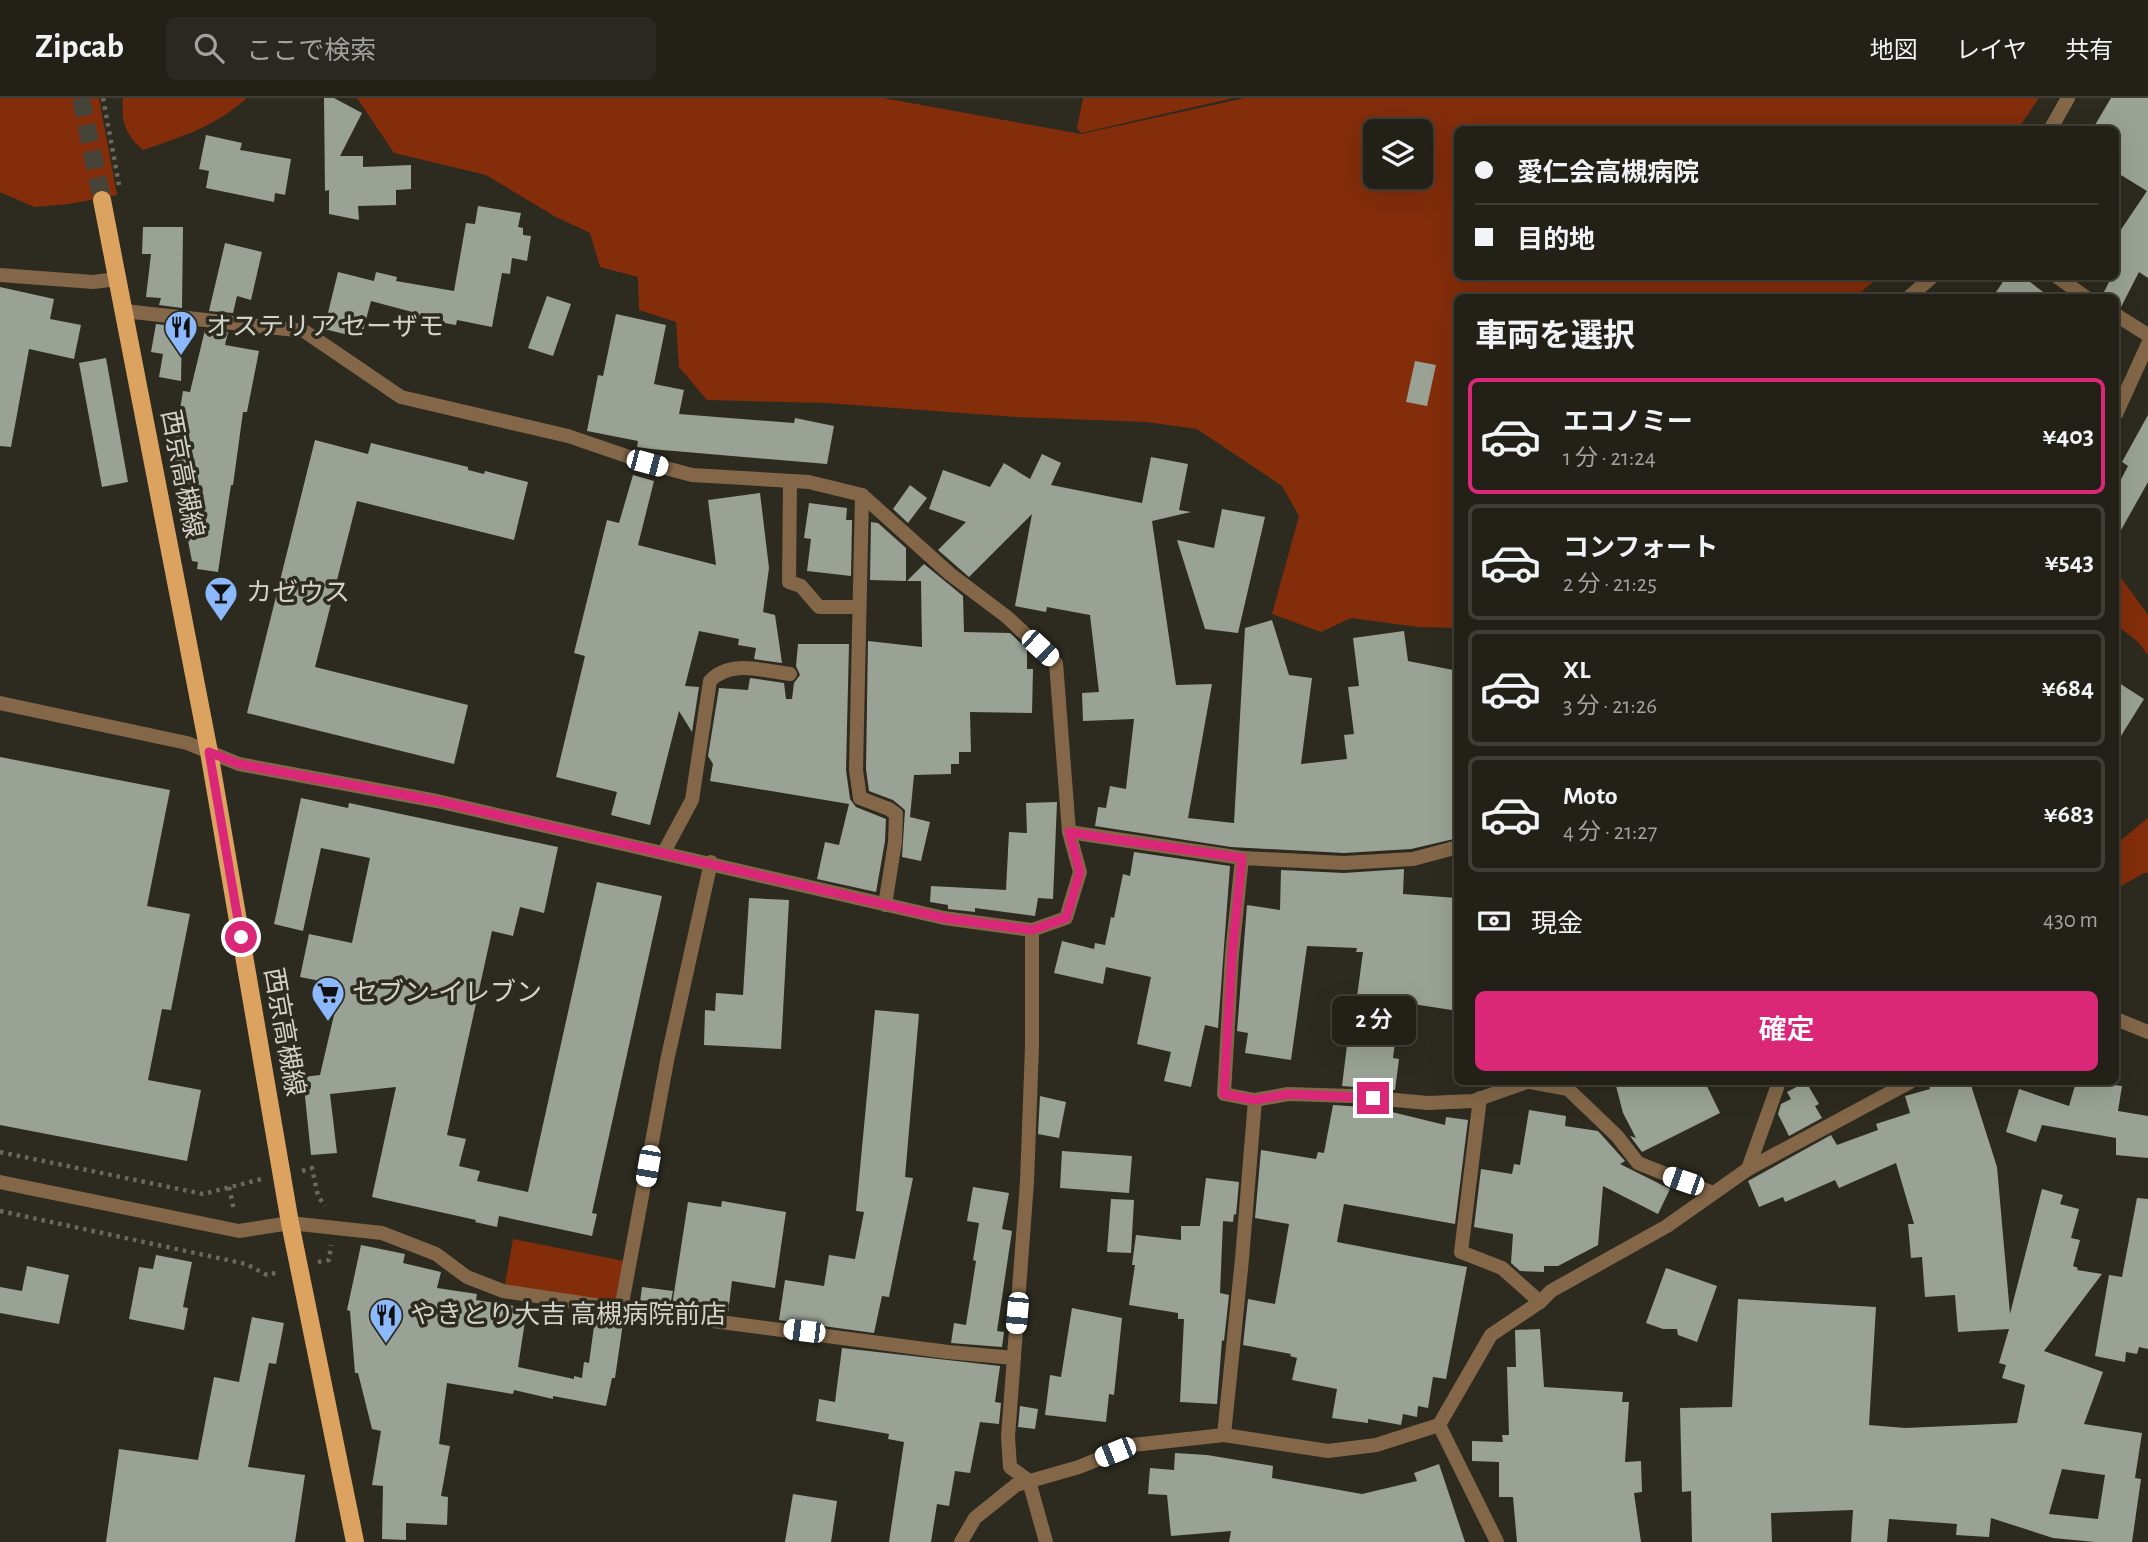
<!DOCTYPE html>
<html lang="ja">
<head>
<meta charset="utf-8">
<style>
	:root { --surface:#222017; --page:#2a2820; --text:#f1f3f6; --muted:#a2a3a1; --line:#3f3e36; --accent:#db2777 }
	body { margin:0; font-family:"Alegreya Sans","Noto Sans JP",sans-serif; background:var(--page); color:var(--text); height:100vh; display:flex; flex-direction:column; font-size:26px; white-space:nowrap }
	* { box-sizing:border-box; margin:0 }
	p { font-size:23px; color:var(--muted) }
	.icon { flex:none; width:38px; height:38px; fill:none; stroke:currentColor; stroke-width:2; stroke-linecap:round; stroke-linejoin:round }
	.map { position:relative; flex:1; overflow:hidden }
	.details { position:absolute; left:1454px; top:196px; width:665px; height:791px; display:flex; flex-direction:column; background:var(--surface); border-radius:10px; box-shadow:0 7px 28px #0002,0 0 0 2px var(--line) }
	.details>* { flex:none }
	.hud { position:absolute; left:1454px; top:28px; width:665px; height:154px; border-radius:10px; box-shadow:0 7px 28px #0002,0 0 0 2px var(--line); display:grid; align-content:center; height:154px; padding:0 21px; background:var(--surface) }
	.tools { position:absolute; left:1363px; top:21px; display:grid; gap:14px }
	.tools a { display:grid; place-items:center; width:70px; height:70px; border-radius:10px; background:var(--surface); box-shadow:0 7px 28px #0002,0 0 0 2px var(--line); font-size:35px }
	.end { position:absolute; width:32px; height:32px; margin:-16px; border:9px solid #db2777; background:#fff; box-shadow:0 0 0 4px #fff }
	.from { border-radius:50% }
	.bubble { position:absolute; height:49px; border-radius:10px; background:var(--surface); box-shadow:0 7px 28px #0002,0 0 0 2px var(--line); font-size:23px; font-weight:600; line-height:49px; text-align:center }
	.car { position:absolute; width:21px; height:42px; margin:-21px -10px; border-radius:9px; box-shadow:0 0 5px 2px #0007; background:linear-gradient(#fff 24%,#345 0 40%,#fff 0 76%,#345 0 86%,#fff 0) }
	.hud b { display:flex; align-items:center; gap:24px; height:66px; font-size:26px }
	.hud b+b { border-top:2px solid var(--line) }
	.hud i { width:18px; height:18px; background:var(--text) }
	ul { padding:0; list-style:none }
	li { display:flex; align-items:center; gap:21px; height:116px; margin:0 14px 10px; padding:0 7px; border:4px solid var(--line); border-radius:10px }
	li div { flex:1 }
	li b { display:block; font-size:26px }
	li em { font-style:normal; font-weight:600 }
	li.selected { border-color:var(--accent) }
	li>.icon { width:63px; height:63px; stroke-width:1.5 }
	h2 { padding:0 21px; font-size:32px; line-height:84px }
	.pay { display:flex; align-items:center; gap:18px; height:77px; padding:0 21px; font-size:26px }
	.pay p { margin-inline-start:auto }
	.button { display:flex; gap:14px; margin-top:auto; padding:14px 21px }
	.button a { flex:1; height:80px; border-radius:10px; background:var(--accent); color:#fff; font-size:28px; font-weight:600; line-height:80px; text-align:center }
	header { display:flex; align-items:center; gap:42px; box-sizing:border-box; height:98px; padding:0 35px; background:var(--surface); border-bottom:2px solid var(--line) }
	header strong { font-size:33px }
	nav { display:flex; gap:38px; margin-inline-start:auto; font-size:24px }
	.search { width:490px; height:63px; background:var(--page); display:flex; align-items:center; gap:18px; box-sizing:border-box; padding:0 24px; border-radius:10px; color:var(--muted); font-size:26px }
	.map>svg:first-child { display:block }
</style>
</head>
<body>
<header>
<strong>Zipcab</strong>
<div class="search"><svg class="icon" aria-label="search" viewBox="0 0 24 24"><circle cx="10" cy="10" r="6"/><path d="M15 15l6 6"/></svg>ここで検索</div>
<nav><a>地図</a><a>レイヤ</a><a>共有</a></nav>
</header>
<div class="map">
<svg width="2148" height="1444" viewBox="0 0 2148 1444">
	<rect width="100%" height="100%" fill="#2d2b1f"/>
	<!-- green -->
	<g fill="#832d0b" fill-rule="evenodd">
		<polygon points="0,0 99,0 117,97 69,106 34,109 0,94"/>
		<path d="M123 0H247C214 29 184 38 143 52 125 36 121 24 123 0Z"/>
		<path d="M357 0H883L1081 36 1245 0H2039L2018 31 1458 32V178L1879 179 1855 199 1458 200V530L1418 529 1351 520 1321 534 1272 516 1299 418 1282 388 1197 331 1146 324 1016 319 827 305 707 302 679 269 676 224 639 212 638 179 600 169 590 135 554 118 486 77 394 55ZM1376 33H1421V79H1376Z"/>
		<polygon points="1083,0 1233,0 1081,35 1077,30"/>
		<polygon points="2116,473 2148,517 2148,557 2137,543 2116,527"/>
		<polygon points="2148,720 2148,775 2144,775 2116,791 2116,746"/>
		<polygon points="513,1141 629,1164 621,1211 505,1186"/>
	</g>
	<!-- building -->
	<g fill="#9aa295" fill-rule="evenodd">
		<polygon points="324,0 334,0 362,15 340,58 363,58 363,69 411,67 411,91 396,92 396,107 358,108 359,122 329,116 329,92 325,93"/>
		<polygon points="2111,0 2148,0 2148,180 2139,174 2121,209 2116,207 2116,200 2104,194 2112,178 2116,178 2116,139 2147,93 2116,74 2116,32 2092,32"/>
		<polygon points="206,37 242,45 240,52 291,61 285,97 275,95 274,104 206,90 209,73 199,71"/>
		<polygon points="478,108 521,115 518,129 523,130 523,137 531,138 527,163 512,160 510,176 502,175 492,229 457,222 456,227 415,220 416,215 371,203 361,240 324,231 338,174 374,183 376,174 397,179 396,183 454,193 466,125 475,126"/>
		<polygon points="143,129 183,129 182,210 159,207 161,200 146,199 151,156 142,156"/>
		<polygon points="225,145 262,154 251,202 237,198 233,215 209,213"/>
		<polygon points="2007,178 2022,178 2051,200 1992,200"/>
		<polygon points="0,189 54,201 50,221 81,227 74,261 29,251 11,349 0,348"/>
		<polygon points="547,198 571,206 553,258 528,250"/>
		<polygon points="616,216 666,227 654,286 684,292 679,316 794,325 795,320 834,328 827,366 651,351 637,349 638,343 587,333 598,277 603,278"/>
		<polygon points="156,226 182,229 181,283 159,279 163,256 151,254"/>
		<polygon points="205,232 228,234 225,247 259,253 247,314 243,314 233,387 231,387 218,474 197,471 198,464 192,463 172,362 183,293 190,294"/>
		<polygon points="106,260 128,384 102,389 79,265"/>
		<polygon points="1415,263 1436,267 1427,308 1406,304"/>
		<polygon points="2148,317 2148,384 2116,441 2116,391 2128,368 2122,364"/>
		<polygon points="315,342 368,356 371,345 468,369 468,372 484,376 485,373 528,384 514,442 357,403 315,569 468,607 454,666 247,615"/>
		<polygon points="1042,356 1061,365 1051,387 1142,405 1151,359 1188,366 1179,412 1191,414 1152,423 1176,587 1212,586 1188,720 1234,725 1245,530 1272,522 1289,577 1312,580 1301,666 1347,661 1344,637 1354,636 1348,589 1359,588 1353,540 1404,533 1408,563 1458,573 1455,601 1457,624 1452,624 1455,691 1458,691 1458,740 1411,751 1344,755 1231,749 1095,728 1098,709 1106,710 1110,688 1126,691 1134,621 1083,623 1082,595 1099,594 1090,517 1047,509 1046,514 1015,508 1032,416 969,479 938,452 966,424 929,411 943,372 990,389 1004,365 1030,381"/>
		<polygon points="633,377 654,383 638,447 716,467 708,402 760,395 769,470 763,514 775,517 782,565 754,561 756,550 738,547 739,541 699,533 685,588 699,589 692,634 679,613 650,727 611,717 617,694 556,679 585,558 574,555 607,422 619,425"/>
		<polygon points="910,387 927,400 908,425 893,411"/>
		<polygon points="809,405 847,410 846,422 852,422 851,478 807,473 811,441 804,440"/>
		<polygon points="1222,411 1265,419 1238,535 1205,531 1177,442 1214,450"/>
		<polygon points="871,424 878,425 906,450 906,483 870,482"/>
		<polygon points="924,466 963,498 964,534 1010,535 1027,551 1027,571 1033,571 1032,615 970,614 971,654 959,654 959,666 951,666 951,676 914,677 910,719 930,724 921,763 902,759 905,712 893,702 869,693 866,671 868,543 922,549 921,483 907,483"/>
		<polygon points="798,546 849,546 846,672 850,701 856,709 886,721 885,743 876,794 817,781 825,744 839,747 849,706 710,683 713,666 708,658 719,590 748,592 750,580 757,581 784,585 786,601 792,601 794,585 800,577 796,568"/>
		<polygon points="2116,583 2144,601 2116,646"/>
		<polygon points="0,659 170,692 147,808 190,816 171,912 162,911 148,982 201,992 187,1063 0,1027"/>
		<polygon points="301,700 348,710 349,705 558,749 544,815 520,809 513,838 492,833 447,1037 466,1041 459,1068 480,1073 477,1083 528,1094 597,784 662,798 592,1115 597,1116 592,1138 499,1118 497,1129 475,1124 476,1122 372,1099 396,989 330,996 337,1055 311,1057 303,979 320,977 341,887 300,879 309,836 352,845 370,760 321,750 303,833 274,826"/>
		<polygon points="1057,704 1053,801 1038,800 1035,818 975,810 975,814 948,811 948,807 930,804 931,788 1006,792 1009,734 1027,735 1026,705"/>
		<polygon points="1134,754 1230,768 1218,930 1205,927 1191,989 1164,983 1171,954 1137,946 1151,879 1106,869 1103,886 1054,875 1062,843 1094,851 1095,845 1105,847 1111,819 1114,820 1123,776 1130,778"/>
		<polygon points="1404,771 1403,796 1458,800 1458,913 1400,904 1393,960 1399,961 1395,992 1342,988 1352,906 1356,906 1363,854 1356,854 1357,850 1307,848 1291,962 1245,955 1248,935 1237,933 1247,807 1280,812 1281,772 1344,775"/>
		<polygon points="749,800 789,802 781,951 704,947 705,912 715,913 716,895 743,897"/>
		<polygon points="875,912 919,916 905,1079 913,1080 889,1199 882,1198 874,1235 779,1222 785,1182 824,1188 829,1157 855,1161 864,1114 856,1113"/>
		<polygon points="1615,984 1705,984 1720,1015 1642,1054 1630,1038 1636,1040 1623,1015"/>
		<polygon points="1806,984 1819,1006 1815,1008 1822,1020 1789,1038 1778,1016 1781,1006 1791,1001 1787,994"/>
		<path d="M1928 984H1970L1997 1069 2010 1216 2042 1091 2063 1097 2060 1106 2079 1111 2071 1140 2080 1142 2073 1168 2078 1170 2077 1172 2102 1176 2044 1253 2103 1274 2084 1326 2142 1335 2135 1380 2141 1381 2132 1444H2095L2053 1440 1991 1420 1989 1439 1956 1437 1957 1426 1889 1421 1887 1444H1851L1853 1412 1771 1415 1772 1444H1692L1691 1393 1682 1394 1680 1310 1732 1309 1738 1201 1876 1209 1869 1327 1905 1330 2017 1325 2025 1287 2002 1280 2006 1267 1999 1265 2009 1231 1958 1234 1955 1197 1925 1199 1922 1159 1911 1160 1908 1126H1914L1896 1065 1839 1090 1835 1082 1785 1104 1783 1099 1759 1109 1748 1083 1831 1037 1837 1047 1878 1032 1876 1026 1910 1015 1905 998 1930 991ZM2062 1371 2105 1377 2098 1421 2049 1416Z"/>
		<polygon points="2076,984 2114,984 2114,987 2122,988 2118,1013 2148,1018 2148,1060 2116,1057 2116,1040 2042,1027 2036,1044 2006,1034 2019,991 2069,1008"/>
		<polygon points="1040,998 1066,1004 1059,1040 1038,1036"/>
		<polygon points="1333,1007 1392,1011 1392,1014 1445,1027 1446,1019 1468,1022 1455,1126 1344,1106 1337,1144 1467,1169 1446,1281 1433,1279 1428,1310 1418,1308 1417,1319 1403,1316 1401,1327 1368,1321 1368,1325 1332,1320 1337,1291 1292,1282 1297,1260 1290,1258 1291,1256 1243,1247 1248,1201 1275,1206 1289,1126 1255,1120 1261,1052 1316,1061 1318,1054 1324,1055"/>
		<polygon points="1529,1012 1566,1018 1565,1028 1598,1033 1625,1063 1620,1066 1670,1091 1658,1116 1603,1088 1598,1147 1558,1168 1544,1168 1544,1174 1520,1173 1511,1165 1513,1136 1474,1129 1481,1071 1512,1076 1514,1066 1520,1067"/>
		<polygon points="1062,1053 1132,1058 1129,1095 1060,1090"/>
		<polygon points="1206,1080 1239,1084 1236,1117 1234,1116 1233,1124 1223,1123 1220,1195 1229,1197 1224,1243 1222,1242 1217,1306 1180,1304 1184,1221 1178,1221 1178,1215 1129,1207 1135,1167 1132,1167 1136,1137 1181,1142 1181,1128 1200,1128"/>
		<polygon points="973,1089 1009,1095 1002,1131 1012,1133 997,1233 1004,1234 1002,1249 951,1245 954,1225 966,1227 976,1163 973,1162 979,1125 967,1123"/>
		<polygon points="2137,1100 2148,1101 2148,1251 2139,1249 2137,1256 2126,1254 2125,1264 2095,1258 2109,1177 2122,1179"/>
		<polygon points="1111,1101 1134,1102 1131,1155 1107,1154"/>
		<polygon points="722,1103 786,1114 775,1190 732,1183 728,1215 672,1208 688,1104 721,1109"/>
		<polygon points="361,1147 405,1156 403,1165 441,1174 437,1190 477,1196 476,1202 527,1210 518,1269 574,1281 574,1278 582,1280 584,1264 589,1265 595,1221 623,1225 615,1280 612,1280 606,1308 553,1298 553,1301 514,1292 513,1296 447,1285 439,1346 450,1348 441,1398 448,1399 447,1427 406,1425 406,1442 382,1441 383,1388 372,1387 381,1333 372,1331 358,1275 355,1275 350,1213 347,1212"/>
		<polygon points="156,1157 192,1164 183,1209 188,1210 184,1232 129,1221 139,1169 153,1171"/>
		<polygon points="27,1168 69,1177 59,1226 0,1215 0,1189 22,1193"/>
		<polygon points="1666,1170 1717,1188 1697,1244 1678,1237 1677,1231 1663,1231 1646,1225"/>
		<polygon points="642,1189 673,1193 670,1208 640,1204"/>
		<polygon points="1072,1210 1122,1220 1114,1297 1109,1296 1106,1324 1045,1317 1050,1277 1061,1279"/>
		<polygon points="252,1219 284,1225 276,1266 269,1265 248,1369 305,1377 295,1444 106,1444 119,1351 198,1362 214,1279 239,1284"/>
		<polygon points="1540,1231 1544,1289 1623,1294 1622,1304 1629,1304 1625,1364 1641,1363 1642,1394 1634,1395 1641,1444 1517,1444 1513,1399 1499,1399 1499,1364 1472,1363 1472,1343 1503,1344 1502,1337 1509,1337 1507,1269 1516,1269 1515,1232"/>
		<polygon points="842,1250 1000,1268 995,1304 1001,1305 999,1326 980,1324 970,1375 955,1373 949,1408 937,1406 931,1444 889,1444 904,1344 888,1341 889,1336 816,1323 819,1301 835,1304"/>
		<polygon points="1020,1308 1038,1311 1035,1331 1018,1329"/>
		<polygon points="1175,1355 1207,1357 1273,1368 1272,1380 1362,1396 1417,1383 1414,1375 1439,1366 1465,1444 1229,1444 1231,1433 1171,1438 1167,1397 1148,1396 1150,1370 1174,1372"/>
		<polygon points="793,1396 837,1403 831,1444 785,1444"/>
	</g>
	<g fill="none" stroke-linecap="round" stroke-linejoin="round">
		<!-- primary-tunnel -->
		<polyline stroke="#464439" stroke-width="18" stroke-dasharray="18 9" stroke-linecap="butt" points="81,0 102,102"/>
		<!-- path -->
		<g stroke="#6a695e" stroke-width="4.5" stroke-dasharray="3.5 5" stroke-linecap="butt">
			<polyline points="103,0 119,87"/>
			<polyline points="0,1054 203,1096 262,1081"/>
			<polyline points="302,1073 312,1070 318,1098 325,1108"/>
			<polyline points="229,1089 234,1112"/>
			<polyline points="0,1113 246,1166 267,1177 279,1174"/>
			<polyline points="318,1164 329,1162 331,1147"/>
		</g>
		<!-- minor -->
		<g stroke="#836748" stroke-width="14">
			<polyline points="2050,32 2068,0"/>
			<polyline points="0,177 93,184 117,181"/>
			<polyline points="2056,178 2087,200"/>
			<polyline points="1908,200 1933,178"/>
			<polyline points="2116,217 2148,237"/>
			<polyline points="2116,316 2148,246"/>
			<polyline points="790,383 789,484 801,488 819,509 859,509"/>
			<polyline points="862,397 856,672 860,700 889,711 896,716 895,744 885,807"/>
			<polyline points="0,605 187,645 239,666 437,703 944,820 1032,832 1066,820 1080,774 1069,734 1056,565 1007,519 950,476 862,397 809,384 692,377 647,365 568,338 401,299 304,233 124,213"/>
			<polyline points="1069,734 1242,760 1232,856 1224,996 1255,1002 1242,1161 1224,1337"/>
			<path d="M664 754 692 702 710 583C730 561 763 573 790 576"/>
			<polyline points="1242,760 1344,765 1413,761 1458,749"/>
			<polyline points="1032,832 1032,948 1027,1084 1008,1339 1010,1369 1029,1383 1046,1444"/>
			<polyline points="2116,921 2148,934"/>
			<polyline points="1530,984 1568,991 1617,1038 1638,1065 1713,1095"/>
			<polyline points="1480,1000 1461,1154 1502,1170 1540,1204"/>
			<polyline points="1255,1002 1288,996 1352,998 1428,1005 1473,1003 1527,984"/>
			<polyline points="1748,1071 1779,984"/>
			<polyline points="0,1084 239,1133 290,1125 382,1135 436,1156 467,1179 503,1193 621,1211 948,1254 1014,1260"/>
			<polyline points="621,1211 667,963 711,764"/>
			<polyline points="1439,1327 1497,1444"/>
			<polyline points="961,1444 975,1420 1016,1387 1079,1369 1133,1347 1224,1337 1328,1353 1376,1347 1439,1327 1491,1237 1540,1204 1551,1193 1667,1128 1748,1071 1910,984"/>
		</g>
		<!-- primary -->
		<polyline stroke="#dba35f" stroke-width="18" points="102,102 209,654 290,1125 355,1444"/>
	</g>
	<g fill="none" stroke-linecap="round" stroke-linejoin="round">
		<!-- route -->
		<polyline stroke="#db2777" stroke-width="9" points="241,839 209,654 239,666 437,703 944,820 1032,832 1066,820 1080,774 1069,734 1093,738 1242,760 1232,856 1224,996 1255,1002 1288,996 1373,1000"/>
	</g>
	<!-- icons -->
	<defs>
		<symbol id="restaurant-pin" viewBox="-11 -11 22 30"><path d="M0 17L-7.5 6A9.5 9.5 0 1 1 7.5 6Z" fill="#8bb9fc" stroke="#2d2b1f"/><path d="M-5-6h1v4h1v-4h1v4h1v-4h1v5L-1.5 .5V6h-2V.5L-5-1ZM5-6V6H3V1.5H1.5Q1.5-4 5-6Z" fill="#111"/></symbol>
		<symbol id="bar-pin" viewBox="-11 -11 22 30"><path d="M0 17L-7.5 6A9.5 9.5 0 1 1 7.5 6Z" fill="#8bb9fc" stroke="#2d2b1f"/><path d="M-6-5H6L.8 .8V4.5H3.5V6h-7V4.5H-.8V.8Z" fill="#111"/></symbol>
		<symbol id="supermarket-pin" viewBox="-11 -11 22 30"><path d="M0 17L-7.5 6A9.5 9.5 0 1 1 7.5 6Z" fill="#8bb9fc" stroke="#2d2b1f"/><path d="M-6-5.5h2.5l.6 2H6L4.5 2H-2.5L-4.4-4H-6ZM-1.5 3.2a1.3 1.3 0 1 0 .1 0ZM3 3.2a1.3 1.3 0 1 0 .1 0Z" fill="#111"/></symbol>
	</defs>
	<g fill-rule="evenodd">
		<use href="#restaurant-pin" x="162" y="210" width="38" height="52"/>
		<use href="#bar-pin" x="202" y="476" width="38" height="52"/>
		<use href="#supermarket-pin" x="309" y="876" width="38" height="52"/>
		<use href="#restaurant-pin" x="367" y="1198" width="38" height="52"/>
	</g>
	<g text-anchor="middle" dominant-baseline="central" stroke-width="7" stroke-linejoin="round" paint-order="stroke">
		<!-- poi labels -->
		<g font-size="26" fill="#d3d2ca" stroke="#2d2b1f" text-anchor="start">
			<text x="206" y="229">オステリア セーザモ</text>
			<text x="246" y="495">カゼウス</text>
			<text x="352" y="895">セブン-イレブン</text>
			<text x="410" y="1217">やきとり大吉 高槻病院前店</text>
		</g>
		<!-- street labels -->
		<g font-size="26" fill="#d3d2ca" stroke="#2d2b1f">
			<text transform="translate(182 376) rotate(79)">西京高槻線</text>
			<text transform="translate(284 934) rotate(80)">西京高槻線</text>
		</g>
	</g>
</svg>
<div class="tools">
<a><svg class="icon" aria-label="layers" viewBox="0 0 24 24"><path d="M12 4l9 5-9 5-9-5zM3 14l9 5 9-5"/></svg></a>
</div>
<i class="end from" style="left:241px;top:839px"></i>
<i class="end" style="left:1373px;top:1000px"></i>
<div class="bubble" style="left:1332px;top:898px;width:84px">2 分</div>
<i class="car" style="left:647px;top:365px;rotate:105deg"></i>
<i class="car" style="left:1040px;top:550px;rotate:133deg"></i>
<i class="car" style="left:648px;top:1068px;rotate:190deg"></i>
<i class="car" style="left:1683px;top:1083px;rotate:289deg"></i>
<i class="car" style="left:1017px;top:1215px;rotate:185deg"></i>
<i class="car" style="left:804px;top:1233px;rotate:277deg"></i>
<i class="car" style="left:1115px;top:1354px;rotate:248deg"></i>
<div class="hud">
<b><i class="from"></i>愛仁会高槻病院</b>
<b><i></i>目的地</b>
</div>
<section class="details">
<h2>車両を選択</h2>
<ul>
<li class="selected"><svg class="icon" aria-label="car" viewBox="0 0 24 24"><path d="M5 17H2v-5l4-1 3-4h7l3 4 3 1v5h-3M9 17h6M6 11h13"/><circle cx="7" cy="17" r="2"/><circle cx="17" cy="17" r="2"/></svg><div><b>エコノミー</b><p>1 分 · 21:24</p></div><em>¥403</em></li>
<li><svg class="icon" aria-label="car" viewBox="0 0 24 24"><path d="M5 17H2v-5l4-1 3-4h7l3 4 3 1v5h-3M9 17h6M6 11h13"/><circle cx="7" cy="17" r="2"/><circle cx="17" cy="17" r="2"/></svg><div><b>コンフォート</b><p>2 分 · 21:25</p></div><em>¥543</em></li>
<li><svg class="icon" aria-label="car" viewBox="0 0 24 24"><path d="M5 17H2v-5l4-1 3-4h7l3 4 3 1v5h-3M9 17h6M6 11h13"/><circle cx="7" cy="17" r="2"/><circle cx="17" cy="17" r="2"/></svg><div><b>XL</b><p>3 分 · 21:26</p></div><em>¥684</em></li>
<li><svg class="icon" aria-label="car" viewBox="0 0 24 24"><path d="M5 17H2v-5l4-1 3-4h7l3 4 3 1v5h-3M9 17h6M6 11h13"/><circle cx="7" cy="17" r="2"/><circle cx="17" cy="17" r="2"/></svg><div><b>Moto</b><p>4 分 · 21:27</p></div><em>¥683</em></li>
</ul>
<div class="pay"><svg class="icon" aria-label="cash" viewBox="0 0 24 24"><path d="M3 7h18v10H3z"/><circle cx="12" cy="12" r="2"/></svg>現金<p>430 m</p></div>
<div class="button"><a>確定</a></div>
</section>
</div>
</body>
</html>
